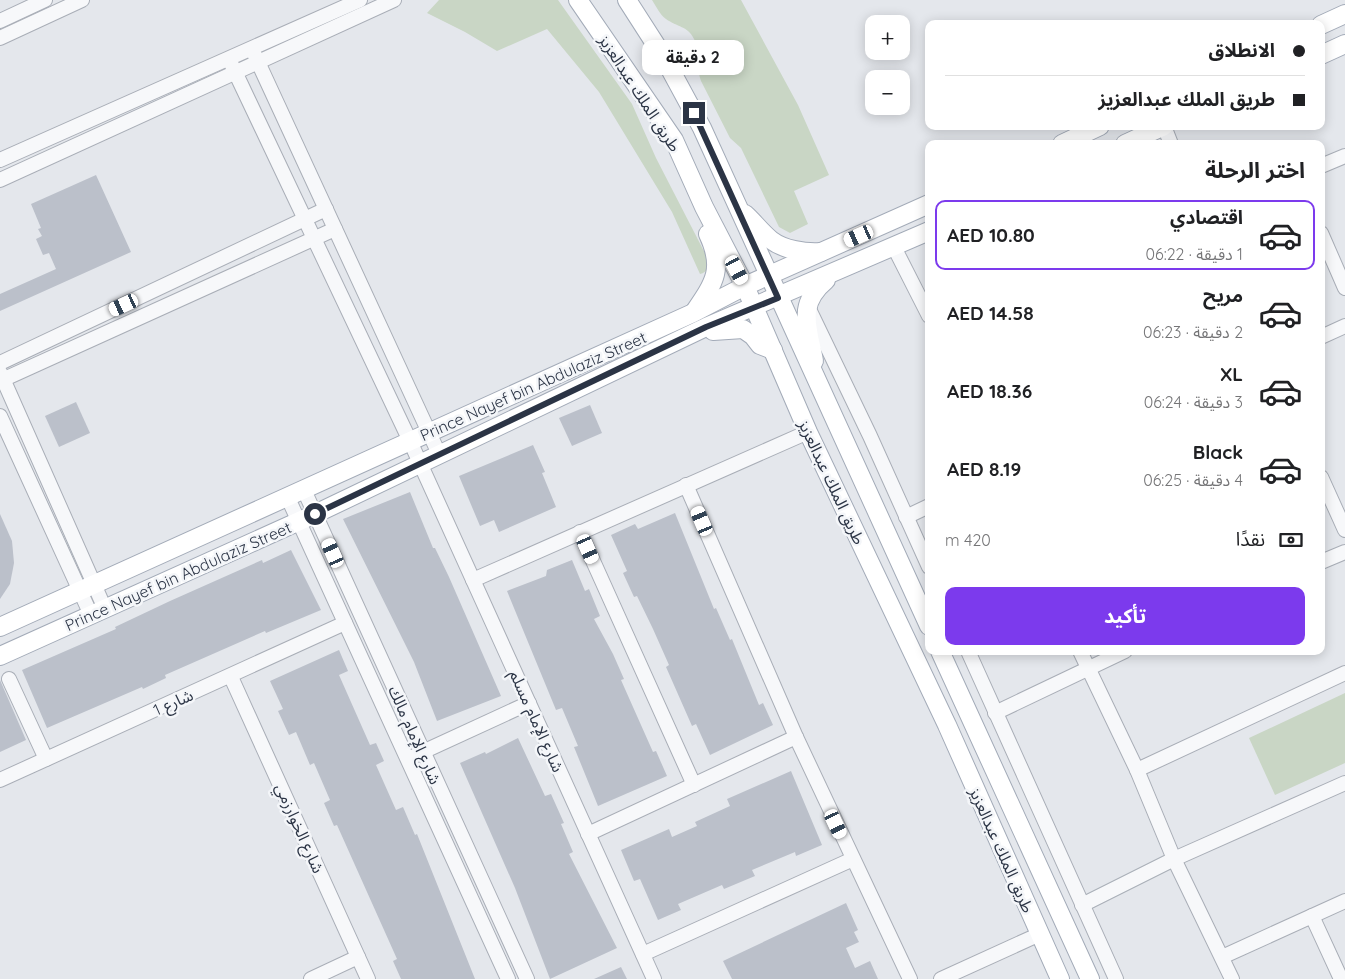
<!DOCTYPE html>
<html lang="ar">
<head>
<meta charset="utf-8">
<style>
	:root { --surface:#fff; --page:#f6f6f6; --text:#202124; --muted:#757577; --line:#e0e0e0; --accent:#7c3aed }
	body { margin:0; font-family:Quicksand,"Noto Sans Arabic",sans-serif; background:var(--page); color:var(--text); direction:rtl; height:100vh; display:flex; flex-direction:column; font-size:19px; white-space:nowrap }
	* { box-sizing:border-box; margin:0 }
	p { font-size:16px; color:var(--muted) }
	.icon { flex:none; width:28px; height:28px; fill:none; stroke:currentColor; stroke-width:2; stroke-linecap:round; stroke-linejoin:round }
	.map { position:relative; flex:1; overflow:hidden; direction:ltr }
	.sheet { position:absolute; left:925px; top:140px; width:400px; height:515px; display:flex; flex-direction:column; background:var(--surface); border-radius:10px; box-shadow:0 2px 12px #0003; direction:rtl }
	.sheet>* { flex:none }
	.guide { position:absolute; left:925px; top:20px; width:400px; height:110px; border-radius:10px; box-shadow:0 2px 12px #0003; direction:rtl; display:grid; align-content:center; height:110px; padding:0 20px; background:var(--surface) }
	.tools { position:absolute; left:865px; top:15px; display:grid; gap:10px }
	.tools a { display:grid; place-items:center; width:45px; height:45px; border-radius:10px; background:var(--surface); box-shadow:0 2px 12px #0003; font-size:25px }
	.end { position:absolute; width:22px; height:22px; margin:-11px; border:6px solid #2b3445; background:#fff; box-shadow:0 0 0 2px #fff }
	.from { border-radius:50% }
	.bubble { position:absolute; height:35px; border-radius:10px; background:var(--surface); box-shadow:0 2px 12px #0003; font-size:16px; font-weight:700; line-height:35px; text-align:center; direction:rtl }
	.car { position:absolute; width:15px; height:30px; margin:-15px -8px; border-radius:6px; box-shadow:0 0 4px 1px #0007; background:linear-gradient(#fff 24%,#345 0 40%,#fff 0 76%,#345 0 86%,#fff 0) }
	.guide b { display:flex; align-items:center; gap:18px; height:48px; font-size:19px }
	.guide b+b { border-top:1px solid var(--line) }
	.guide i { width:12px; height:12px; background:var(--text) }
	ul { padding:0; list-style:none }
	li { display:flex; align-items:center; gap:15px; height:70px; margin:0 10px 8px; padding:0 10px; border:2px solid transparent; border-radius:10px }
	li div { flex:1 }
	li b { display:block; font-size:19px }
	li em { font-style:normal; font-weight:700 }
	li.current { border-color:var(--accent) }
	li>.icon { width:45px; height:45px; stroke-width:1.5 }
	h2 { padding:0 20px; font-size:22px; line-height:60px }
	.pay { display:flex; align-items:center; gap:12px; height:55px; padding:0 20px; font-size:19px }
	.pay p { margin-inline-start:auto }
	.action { display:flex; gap:10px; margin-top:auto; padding:10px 20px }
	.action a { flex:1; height:58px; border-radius:10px; background:var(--accent); color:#fff; font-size:20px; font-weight:700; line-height:58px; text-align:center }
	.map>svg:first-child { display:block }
</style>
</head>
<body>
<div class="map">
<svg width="1345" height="979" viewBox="0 0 1345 979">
	<rect width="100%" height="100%" fill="#e4e7ec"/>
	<!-- green -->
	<g fill="#c9d6c5">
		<path d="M439 0H558L632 104 656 158 709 261C708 268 708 272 700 274L672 212 599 92 547 29 497 51 465 32 427 13Z"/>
		<path d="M652 0H741L798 105 829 175 794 191 808 224 790 233 779 227 741 148 730 138 701 81C695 65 703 57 694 39 688 26 677 27 666 19 660 15 656 6 652 0Z"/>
		<polygon points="1345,693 1345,763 1275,795 1249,738"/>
	</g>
	<!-- building -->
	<g fill="#bbc0ca">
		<polygon points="96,175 131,252 0,311 0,294 56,269 49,253 43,255 36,239 42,236 38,229 41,228 31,204"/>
		<polygon points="76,402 90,433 59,447 45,416"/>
		<polygon points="590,405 602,433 572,446 559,418"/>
		<polygon points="533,445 545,472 542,473 556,507 499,532 494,520 480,526 459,476"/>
		<polygon points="410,492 433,548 435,548 449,577 501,696 437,721 414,662 343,519"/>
		<polygon points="675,513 714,609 716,608 730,640 732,639 759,705 763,703 773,725 710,755 696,724 692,726 666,667 669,665 653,629 637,596 634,597 623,573 627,571 611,535 635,524 638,529"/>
		<polygon points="0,514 12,541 14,563 10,584 0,599"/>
		<polygon points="291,550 321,610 266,633 265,631 165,675 166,678 143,689 142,687 47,728 22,670 116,629 115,627 170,601 262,560 263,563"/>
		<polygon points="572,560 585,591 589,589 600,616 594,619 613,654 624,679 621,680 653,752 656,751 667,776 598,806 574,747 578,746 562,708 556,710 507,591 546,576 547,570"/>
		<polygon points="339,650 348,671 339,675 370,745 376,743 384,761 376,765 396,810 403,807 415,835 417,834 475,979 401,979 393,961 397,959 337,825 334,826 324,803 330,800 314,763 310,765 296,732 289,735 278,711 283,709 270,681"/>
		<polygon points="0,680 26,740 0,752"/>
		<polygon points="518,738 545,796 551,794 564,823 561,824 573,852 569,854 617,948 550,979 515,888 460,763 485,752 486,754"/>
		<polygon points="791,771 822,845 796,856 795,852 752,870 755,876 724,889 722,885 678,904 681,910 658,920 640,879 634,881 621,850 669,829 672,837 697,826 695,822 730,806 727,799"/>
		<polygon points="846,903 858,930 854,932 859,942 846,948 855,968 870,961 878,979 732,979 723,961"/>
		<polygon points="621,967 627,979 594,979"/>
	</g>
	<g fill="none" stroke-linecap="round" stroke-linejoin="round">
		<defs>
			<g id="minor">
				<polyline points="0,21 45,0"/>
				<polyline points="0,38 82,0"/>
				<polyline points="252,49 439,454"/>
				<polyline points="229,59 410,441 654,979"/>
				<polyline points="1164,126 1171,144"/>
				<polyline points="0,160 360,0"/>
				<polyline points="1321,166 1345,156"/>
				<polyline points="0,180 394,0"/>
				<polyline points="1321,233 1345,288"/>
				<polyline points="894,247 929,316"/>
				<polyline points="808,307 870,436 929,567"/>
				<polyline points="1321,337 1345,326"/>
				<polyline points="0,363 326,209"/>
				<polyline points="0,372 105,609"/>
				<polyline points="0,381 335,229"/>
				<polyline points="0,416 91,615"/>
				<polyline points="1321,477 1345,530"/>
				<polyline points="686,485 796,737 910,979"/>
				<polyline points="304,490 527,979"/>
				<polyline points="288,498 508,979"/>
				<polyline points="906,517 929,506"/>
				<polyline points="580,532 694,785"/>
				<polyline points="1321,562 1345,552"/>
				<polyline points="473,580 808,432"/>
				<polyline points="968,651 1116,979"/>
				<polyline points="1080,651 1137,770 1174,859 1232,979"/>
				<polyline points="231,677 368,979"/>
				<polyline points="9,679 46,759"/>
				<polyline points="995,713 1125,651"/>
				<polyline points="416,755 529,703"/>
				<polyline points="1137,770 1345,673"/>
				<polyline points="0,780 345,623"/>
				<polyline points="588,834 796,737"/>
				<polyline points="1082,905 1174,859 1345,783"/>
				<polyline points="1312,916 1341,979"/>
				<polyline points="643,954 853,859"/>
				<polyline points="1222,957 1345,901"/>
				<polyline points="311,979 358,957"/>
				<polyline points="941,979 1040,934"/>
			</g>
			<g id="major">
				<polyline points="578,0 674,140 704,207 745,286 808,432 947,725 1060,979"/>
				<polyline points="627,0 663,56 702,128 929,626"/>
				<polyline points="1321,25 1345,14"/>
				<polyline points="1321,55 1345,44"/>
				<polyline points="1062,144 1100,126"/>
				<polyline points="1125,144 1164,126"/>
				<path d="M745 214C754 222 761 232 771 240 784 250 805 253 821 252"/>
				<path d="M695 311C715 282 724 268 708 234"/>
				<polyline points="713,331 743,329 753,336 760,345 773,350"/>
				<path d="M814 361C808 327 796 305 826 280"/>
				<polyline points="0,627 693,313 745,286 929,204"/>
				<polyline points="940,651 1090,979"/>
				<polyline points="0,656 315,514 706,327 929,231"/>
			</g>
		</defs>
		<!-- minor casing -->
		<use href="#minor" stroke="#a9aeb7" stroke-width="16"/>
		<!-- major casing -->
		<use href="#major" stroke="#a3abb8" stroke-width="20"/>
		<!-- minor -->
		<use href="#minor" stroke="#f7f8fa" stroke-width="14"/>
		<!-- major -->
		<use href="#major" stroke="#fff" stroke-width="18"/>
	</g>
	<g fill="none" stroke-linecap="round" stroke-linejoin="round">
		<!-- route -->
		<polyline stroke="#2b3445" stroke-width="6" points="315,514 706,327 778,298 694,113"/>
	</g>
	<g text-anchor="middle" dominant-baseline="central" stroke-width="5" stroke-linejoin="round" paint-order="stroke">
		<!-- street labels -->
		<g font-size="16" fill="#2b3445" stroke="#f4f6f9">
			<text transform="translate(640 93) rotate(57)">طريق الملك عبدالعزيز</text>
			<text transform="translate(533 386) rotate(-24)">Prince Nayef bin Abdulaziz Street</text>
			<text transform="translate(832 482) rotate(65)">طريق الملك عبدالعزيز</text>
			<text transform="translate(178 576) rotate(-24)">Prince Nayef bin Abdulaziz Street</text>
			<text transform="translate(173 702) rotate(-24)">شارع 1</text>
			<text transform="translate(537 721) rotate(66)">شارع الإمام مسلم</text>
			<text transform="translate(415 735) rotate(66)">شارع الإمام مالك</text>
			<text transform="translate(300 828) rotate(66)">شارع الخوارزمي</text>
			<text transform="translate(1002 850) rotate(66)">طريق الملك عبدالعزيز</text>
		</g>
	</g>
</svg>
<div class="tools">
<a>+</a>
<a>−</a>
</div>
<i class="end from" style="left:315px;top:514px"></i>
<i class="end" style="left:694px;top:113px"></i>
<div class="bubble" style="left:642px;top:40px;width:102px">2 دقيقة</div>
<i class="car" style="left:859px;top:236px;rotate:246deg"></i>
<i class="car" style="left:737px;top:270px;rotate:152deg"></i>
<i class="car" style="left:124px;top:305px;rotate:245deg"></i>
<i class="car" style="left:702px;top:521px;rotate:337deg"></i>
<i class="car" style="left:588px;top:549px;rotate:156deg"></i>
<i class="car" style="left:333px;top:553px;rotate:336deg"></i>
<i class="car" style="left:836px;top:824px;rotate:155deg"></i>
<div class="guide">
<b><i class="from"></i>الانطلاق</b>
<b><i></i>طريق الملك عبدالعزيز</b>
</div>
<section class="sheet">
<h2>اختر الرحلة</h2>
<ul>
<li class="current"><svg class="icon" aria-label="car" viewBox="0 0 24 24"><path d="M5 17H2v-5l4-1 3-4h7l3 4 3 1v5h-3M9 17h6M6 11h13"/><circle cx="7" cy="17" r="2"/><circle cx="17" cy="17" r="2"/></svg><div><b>اقتصادي</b><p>1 دقيقة · 06:22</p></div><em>AED 10.80</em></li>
<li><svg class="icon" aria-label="car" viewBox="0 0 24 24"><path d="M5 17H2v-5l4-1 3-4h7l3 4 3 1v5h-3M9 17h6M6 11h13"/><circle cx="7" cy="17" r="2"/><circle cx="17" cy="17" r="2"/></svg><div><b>مريح</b><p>2 دقيقة · 06:23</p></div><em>AED 14.58</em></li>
<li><svg class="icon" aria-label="car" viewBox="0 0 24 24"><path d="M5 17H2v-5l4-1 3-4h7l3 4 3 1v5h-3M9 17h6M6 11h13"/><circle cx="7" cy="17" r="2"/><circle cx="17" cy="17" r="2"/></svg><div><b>XL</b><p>3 دقيقة · 06:24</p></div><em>AED 18.36</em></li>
<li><svg class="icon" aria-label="car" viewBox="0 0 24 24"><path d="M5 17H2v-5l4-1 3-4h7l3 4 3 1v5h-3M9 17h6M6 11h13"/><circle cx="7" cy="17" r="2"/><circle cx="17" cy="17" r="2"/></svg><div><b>Black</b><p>4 دقيقة · 06:25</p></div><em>AED 8.19</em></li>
</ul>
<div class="pay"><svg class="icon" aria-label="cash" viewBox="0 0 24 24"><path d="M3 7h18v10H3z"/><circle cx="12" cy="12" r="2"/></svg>نقدًا<p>420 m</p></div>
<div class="action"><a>تأكيد</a></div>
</section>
</div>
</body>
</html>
